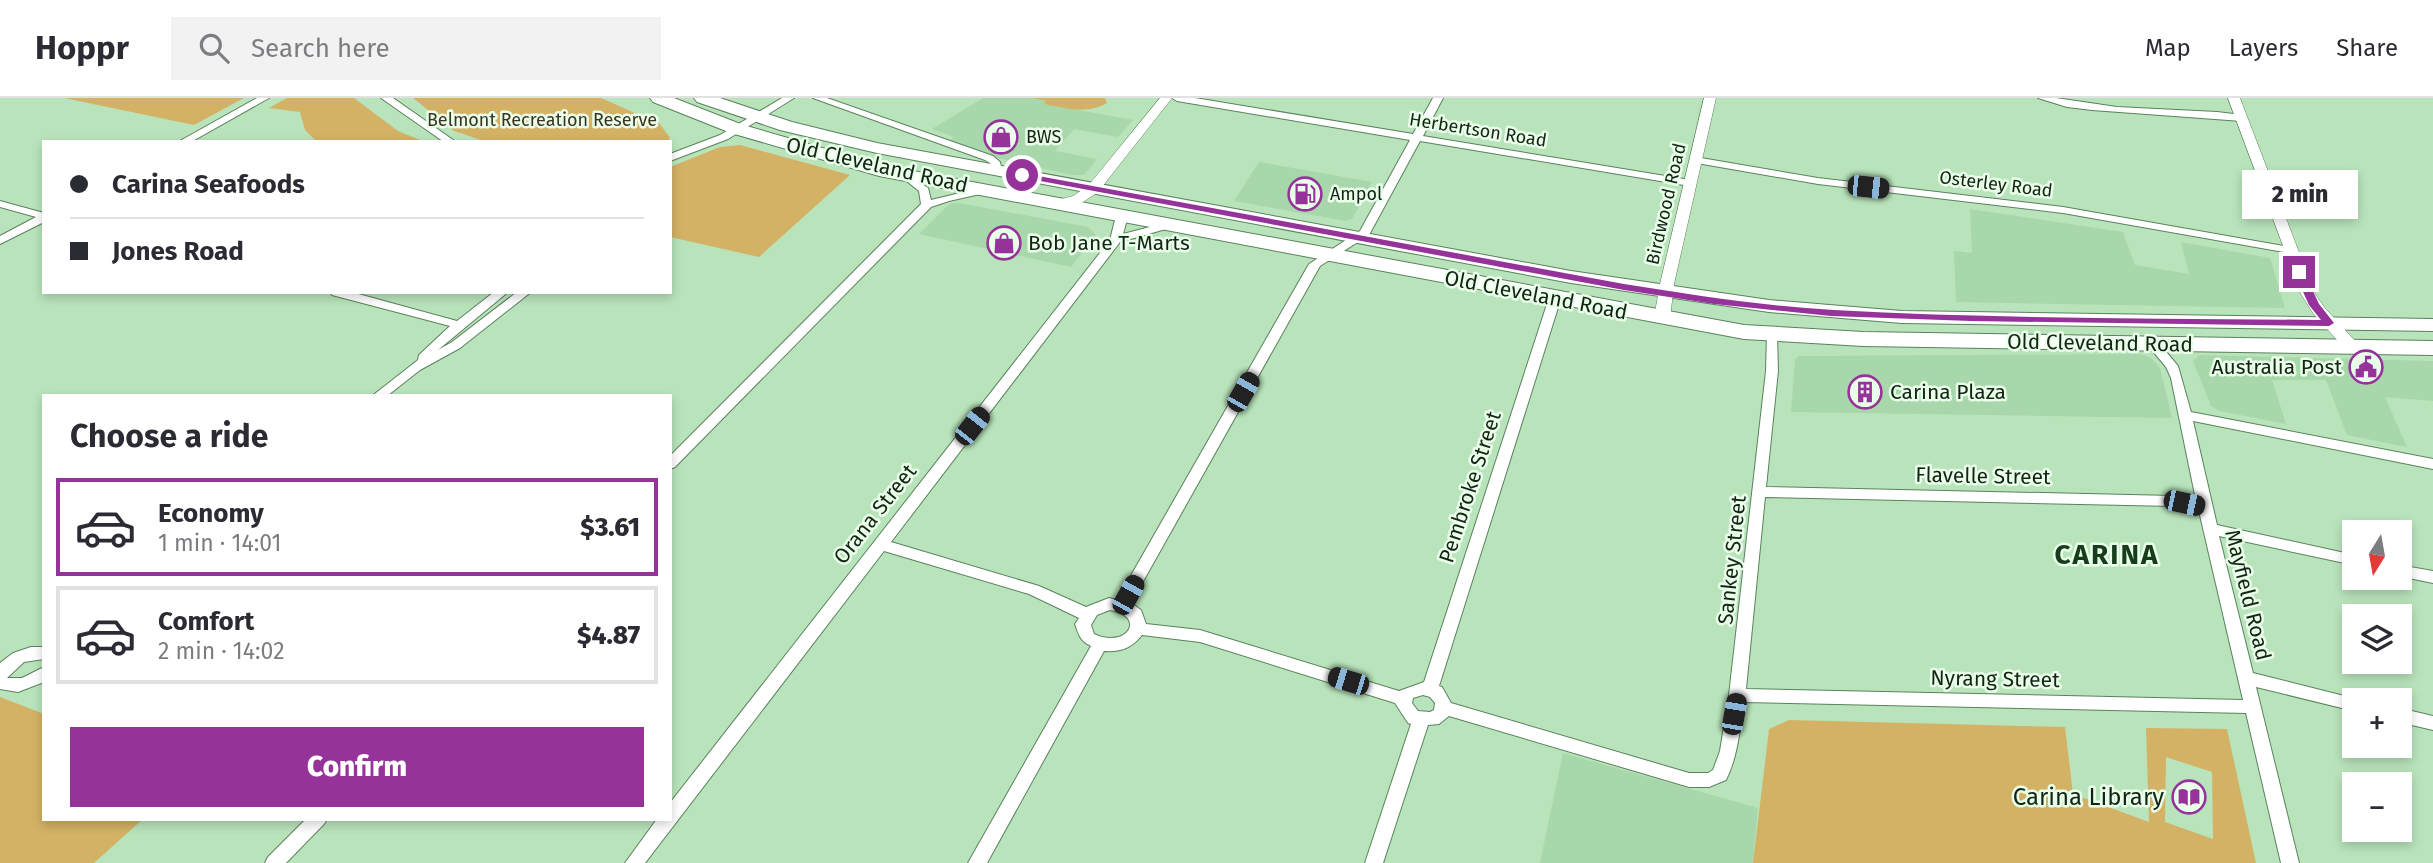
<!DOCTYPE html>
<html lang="en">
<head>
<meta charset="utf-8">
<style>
	:root { --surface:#fff; --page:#f2f2f3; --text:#2b2b33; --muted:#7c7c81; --line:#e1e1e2; --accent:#96339a }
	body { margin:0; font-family:"Fira Sans",sans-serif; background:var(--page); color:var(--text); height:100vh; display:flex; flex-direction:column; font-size:26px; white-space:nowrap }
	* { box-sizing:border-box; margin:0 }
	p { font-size:23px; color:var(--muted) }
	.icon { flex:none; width:38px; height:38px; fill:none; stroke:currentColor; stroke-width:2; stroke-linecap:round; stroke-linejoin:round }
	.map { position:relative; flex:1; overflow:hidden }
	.sheet { position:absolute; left:42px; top:296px; width:630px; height:427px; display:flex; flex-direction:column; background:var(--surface); border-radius:0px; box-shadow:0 4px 10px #0003 }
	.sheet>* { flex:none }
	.guide { position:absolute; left:42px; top:42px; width:630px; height:154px; border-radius:0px; box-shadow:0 4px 10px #0003; display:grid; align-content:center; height:154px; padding:0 28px; background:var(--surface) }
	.needle { width:46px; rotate:191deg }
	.buttons { position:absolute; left:2342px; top:422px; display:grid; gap:14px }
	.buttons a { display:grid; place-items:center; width:70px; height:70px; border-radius:0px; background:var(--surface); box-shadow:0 4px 10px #0003; font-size:35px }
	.end { position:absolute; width:32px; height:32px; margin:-16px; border:9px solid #96339a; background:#fff; box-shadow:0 0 0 4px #fff }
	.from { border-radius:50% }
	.bubble { position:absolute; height:49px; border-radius:0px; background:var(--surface); box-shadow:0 4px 10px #0003; font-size:23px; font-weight:800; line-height:49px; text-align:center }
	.car { position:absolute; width:21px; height:42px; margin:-21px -10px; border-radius:9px; box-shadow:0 0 5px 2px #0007; background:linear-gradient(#222 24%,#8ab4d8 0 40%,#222 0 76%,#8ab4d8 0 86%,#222 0) }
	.guide b { display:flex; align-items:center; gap:24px; height:66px; font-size:26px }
	.guide b+b { border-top:2px solid var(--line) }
	.guide i { width:18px; height:18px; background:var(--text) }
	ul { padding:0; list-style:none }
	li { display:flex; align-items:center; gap:21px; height:98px; margin:0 14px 10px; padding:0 14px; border:4px solid var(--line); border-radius:0px }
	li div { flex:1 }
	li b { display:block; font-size:26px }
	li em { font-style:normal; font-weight:800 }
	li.current { border-color:var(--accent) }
	li>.icon { width:63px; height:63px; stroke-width:1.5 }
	h2 { padding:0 28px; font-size:32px; line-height:84px }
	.cta { display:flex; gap:14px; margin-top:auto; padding:14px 28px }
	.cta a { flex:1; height:80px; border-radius:0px; background:var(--accent); color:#fff; font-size:28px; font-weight:800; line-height:80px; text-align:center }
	header { display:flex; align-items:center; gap:42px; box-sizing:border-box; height:98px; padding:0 35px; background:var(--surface); border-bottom:2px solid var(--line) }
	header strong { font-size:33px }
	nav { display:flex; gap:38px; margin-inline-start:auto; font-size:24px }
	.search { width:490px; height:63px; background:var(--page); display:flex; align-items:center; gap:18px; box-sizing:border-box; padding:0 24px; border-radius:0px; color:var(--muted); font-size:26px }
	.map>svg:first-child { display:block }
</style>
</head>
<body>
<header>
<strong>Hoppr</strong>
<div class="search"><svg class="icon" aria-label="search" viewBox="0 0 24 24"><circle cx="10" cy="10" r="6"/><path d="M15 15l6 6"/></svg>Search here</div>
<nav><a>Map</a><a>Layers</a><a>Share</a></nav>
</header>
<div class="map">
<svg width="2433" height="765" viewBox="0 0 2433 765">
	<rect width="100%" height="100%" fill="#b9e4bb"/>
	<!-- built -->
	<g fill="#a7d7aa">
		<polygon points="983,0 1032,0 1046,3 1045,6 1133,22 1118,39 1074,31 1055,53 1097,61 1084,77 1072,77 998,60 949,43 954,39 932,31"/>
		<polygon points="1259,64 1372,84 1352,121 1346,123 1234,103"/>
		<polygon points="959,105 1088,129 1096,137 1071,169 919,136 949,106"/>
		<polygon points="1970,111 2123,134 2135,167 2189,176 2181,144 2270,160 2285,210 1956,204 1954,153 1972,155"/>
		<polygon points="2140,256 2151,260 2160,270 2172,320 1791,314 1795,262 1798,258"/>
		<polygon points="2199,257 2433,263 2433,303 2385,299 2407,349 2347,337 2326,282 2272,282 2286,326 2219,313 2211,308 2193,263"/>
		<polygon points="1563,655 1758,710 1753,765 1540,765"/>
	</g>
	<!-- green -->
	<g fill="#d3b266" fill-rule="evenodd">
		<polygon points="64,0 244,0 194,27"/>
		<polygon points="287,0 354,0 398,33 420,42 317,44 305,32 300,14 269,10"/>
		<polygon points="413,0 601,0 660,26 670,40 667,44 487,44 454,33"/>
		<path d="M1032 0H1105L1107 5C1086 17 1066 10 1044 6L1046 3Z"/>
		<polygon points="740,47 850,77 759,159 670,139 670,69 720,49"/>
		<polygon points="0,599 44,616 44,721 143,721 94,765 0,765"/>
		<path d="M1789 622 2065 629 2073 696 2149 724 2146 630 2227 631 2256 765H1753L1769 631ZM2166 659 2212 674 2213 741 2165 724Z"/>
	</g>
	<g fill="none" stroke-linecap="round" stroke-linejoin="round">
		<defs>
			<g id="minor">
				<polygon points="257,0 269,0 191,44 178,44"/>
				<polygon points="381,0 393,0 456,44 444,44"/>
				<polygon points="782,0 794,0 728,41 670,63 670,56 720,37"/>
				<polygon points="813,0 827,0 993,58 1000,64 1002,73 1001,75 993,75 990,65 985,62"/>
				<path d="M1172 0H1195L1413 36 1433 0H1443L1423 38 1690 82 1695 85 1690 88 1420 43 1369 137 1320 168 1131 505 1141 512 1146 526 1200 532 1399 593 1424 584 1549 200 1551 197H1559L1561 200 1439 588 1442 589 1451 605 1689 675H1708L1713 672 1720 653 1729 597 1766 273 1767 234H1775L1777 237 1778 273 1766 389 2174 398 2196 402 2171 280 2166 269 2147 246 2153 242 2157 243 2178 268 2191 314 2433 361V371L2193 323 2217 427 2354 457V467L2219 438 2253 575 2360 602H2354V613L2256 589 2299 765H2281L2246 615 1744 604C1740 630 1738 658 1726 682L1709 689H1689L1449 618 1439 626 1428 627 1383 765H1365L1411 626 1408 625 1395 605 1200 544 1142 537C1132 550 1121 554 1104 553L987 765H968L1091 548C1080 543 1079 537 1075 526L1079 520 1029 496 884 453 645 765H625L657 721H670V705L1110 142 1116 118 1122 115 1128 118 1123 136 1169 124 1175 127 1173 129 1120 144 891 444 1039 488 1086 509 1109 500 1117 502 1309 166 1360 133 1410 42 1177 3ZM1765 399 2174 408 2199 413 2243 602 1746 591ZM1110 512C1148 519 1126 551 1094 536L1091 527 1097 517ZM1423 597 1430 599 1435 605 1434 612 1430 614 1418 613 1412 605 1413 600Z"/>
				<polygon points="2038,0 2056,0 2117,9 2217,14 2242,17 2247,20 2242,23 2092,12 2067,9"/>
				<polygon points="1695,59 1818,80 2063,109 2290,149 2296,152 2290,155 2063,115 1818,86 1691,64 1690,62"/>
				<polygon points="904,74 928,90 931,102 985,89 990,92 989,94 949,103 931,109 675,369 670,371 670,358 921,106 919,93 899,77"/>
				<polygon points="0,103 44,115 44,124 0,146 0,138 36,119 0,109"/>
				<polygon points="330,194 351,194 457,223 494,194 508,194 438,252 452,244 517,194 531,194 460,250 420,272 387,298 372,298 418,262 419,257 450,228 332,197"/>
				<polygon points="2399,467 2433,473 2433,485 2399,478"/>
				<polygon points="31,549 44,549 44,561 24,564 7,580 22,580 44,569 44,584 18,594 0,591 0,565 13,555"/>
				<polygon points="2399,610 2433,618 2433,632 2399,624"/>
				<polygon points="306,721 327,721 324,726 286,765 265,765 268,759"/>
			</g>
			<g id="tertiary">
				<polygon points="1160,0 1172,0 1098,94 1083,104 1054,109 1054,103 1073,98 1088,88"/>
				<polygon points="1704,0 1716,0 1674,186 1670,220 1662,225 1654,220 1660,186"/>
				<polygon points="2228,0 2240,0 2315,196 2324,209 2357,245 2359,248 2357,251 2345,251 2313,215 2301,196"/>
			</g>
			<g id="trunk">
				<polygon points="650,0 674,0 743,27 881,67 1744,227 1863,234 2433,243 2433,257 1863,248 1744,241 879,78 731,35 653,4"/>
				<polygon points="694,0 720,0 792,24 877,45 1571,173 1769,202 1902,213 2433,221 2433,233 1902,225 1769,214 1571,185 877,55 780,32 697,4"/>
			</g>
		</defs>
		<!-- minor casing -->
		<use href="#minor" stroke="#5a825d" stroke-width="2"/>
		<!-- tertiary casing -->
		<use href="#tertiary" stroke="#5a825d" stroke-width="1"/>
		<!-- trunk casing -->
		<use href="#trunk" stroke="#5a825d" stroke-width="2"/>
		<!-- minor -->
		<use href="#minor" fill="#fff" fill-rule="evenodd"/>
		<!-- tertiary -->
		<use href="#tertiary" fill="#fff" fill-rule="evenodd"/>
		<!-- trunk -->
		<use href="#trunk" fill="#fff" fill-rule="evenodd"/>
	</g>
	<!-- route -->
	<path fill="#96339a" d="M1022 75 1624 186C1693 197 1763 208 1834 212 1996 221 2159 220 2321 222L2309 207 2294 174 2299 171 2304 174 2319 206 2334 225 2329 228 1971 223 1831 218 1714 206 1624 192 1019 79Z"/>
	<!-- icons -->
	<defs>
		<symbol id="shop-ring" viewBox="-11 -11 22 22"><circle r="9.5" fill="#e9ffea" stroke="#96339a" stroke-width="1.5"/><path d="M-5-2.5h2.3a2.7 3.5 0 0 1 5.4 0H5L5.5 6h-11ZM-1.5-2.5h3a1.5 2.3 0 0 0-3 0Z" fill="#96339a"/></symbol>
		<symbol id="fuel-ring" viewBox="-11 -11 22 22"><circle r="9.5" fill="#e9ffea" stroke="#96339a" stroke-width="1.5"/><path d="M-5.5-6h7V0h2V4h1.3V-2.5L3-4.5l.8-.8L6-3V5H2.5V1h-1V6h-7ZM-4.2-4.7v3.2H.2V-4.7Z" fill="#96339a"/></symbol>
		<symbol id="civic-ring" viewBox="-11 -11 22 22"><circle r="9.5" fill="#e9ffea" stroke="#96339a" stroke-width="1.5"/><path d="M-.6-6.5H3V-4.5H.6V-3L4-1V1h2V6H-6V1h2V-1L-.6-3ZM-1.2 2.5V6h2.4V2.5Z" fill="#96339a"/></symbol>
		<symbol id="building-ring" viewBox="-11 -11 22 22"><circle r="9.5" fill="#e9ffea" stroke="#96339a" stroke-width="1.5"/><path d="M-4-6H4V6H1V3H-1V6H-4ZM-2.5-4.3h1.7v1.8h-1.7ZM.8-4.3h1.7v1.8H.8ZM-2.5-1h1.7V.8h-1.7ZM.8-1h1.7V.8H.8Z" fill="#96339a"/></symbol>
		<symbol id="library-ring" viewBox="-11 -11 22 22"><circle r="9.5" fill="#e9ffea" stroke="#96339a" stroke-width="1.5"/><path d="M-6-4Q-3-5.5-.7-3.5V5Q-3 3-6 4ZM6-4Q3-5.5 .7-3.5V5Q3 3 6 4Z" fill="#96339a"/></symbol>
	</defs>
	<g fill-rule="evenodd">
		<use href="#shop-ring" x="982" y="20" width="38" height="38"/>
		<use href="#fuel-ring" x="1286" y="77" width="38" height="38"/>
		<use href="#shop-ring" x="985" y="126" width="38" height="38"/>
		<use href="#civic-ring" x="2347" y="250" width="38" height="38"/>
		<use href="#building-ring" x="1846" y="275" width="38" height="38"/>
		<use href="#library-ring" x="2170" y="680" width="38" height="38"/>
	</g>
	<g text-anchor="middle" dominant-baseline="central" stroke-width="5" stroke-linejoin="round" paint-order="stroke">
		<!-- far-park labels -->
		<g font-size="18" fill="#3c331f" stroke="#e9ffea">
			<text x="542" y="22">Belmont Recreation Reserve</text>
		</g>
		<!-- far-street labels -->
		<g font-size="18" fill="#132414" stroke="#e9ffea">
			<text transform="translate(1478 32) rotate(9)">Herbertson Road</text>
			<text transform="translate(1996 86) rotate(7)">Osterley Road</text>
			<text transform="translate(1666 106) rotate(-77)">Birdwood Road</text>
		</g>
		<!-- far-poi labels -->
		<g font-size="18" fill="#132414" stroke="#e9ffea" text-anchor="start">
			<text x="1026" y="39">BWS</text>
			<text x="1330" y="96">Ampol</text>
		</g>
		<!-- street labels -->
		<g font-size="21" fill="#132414" stroke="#e9ffea">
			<text transform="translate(877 67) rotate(13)">Old Cleveland Road</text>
			<text transform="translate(1536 197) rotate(11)">Old Cleveland Road</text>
			<text transform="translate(2100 245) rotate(1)">Old Cleveland Road</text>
			<text transform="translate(1983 378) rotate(1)">Flavelle Street</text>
			<text transform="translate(1470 389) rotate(-72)">Pembroke Street</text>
			<text transform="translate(875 416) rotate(-52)">Orana Street</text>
			<text transform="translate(1732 462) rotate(-84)">Sankey Street</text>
			<text transform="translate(2248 497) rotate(76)">Mayfield Road</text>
			<text transform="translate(1995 581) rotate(1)">Nyrang Street</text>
		</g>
		<!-- poi labels -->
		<g font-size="21" fill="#132414" stroke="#e9ffea" text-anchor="start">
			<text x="1028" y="145">Bob Jane T-Marts</text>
			<text x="2342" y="269" text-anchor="end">Australia Post</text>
			<text x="1890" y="294">Carina Plaza</text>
		</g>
		<!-- near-poi labels -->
		<g font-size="24" fill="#132414" stroke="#e9ffea" text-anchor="end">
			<text x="2164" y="699">Carina Library</text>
		</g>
		<!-- district labels -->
		<g font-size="28" font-weight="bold" letter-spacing="2" fill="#163c1b" stroke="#e9ffea">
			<text x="2107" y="456">CARINA</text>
		</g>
	</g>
</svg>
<div class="buttons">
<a><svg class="needle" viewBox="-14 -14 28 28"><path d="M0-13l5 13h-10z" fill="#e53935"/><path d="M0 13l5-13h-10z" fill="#7c7c81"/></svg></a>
<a><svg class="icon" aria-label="layers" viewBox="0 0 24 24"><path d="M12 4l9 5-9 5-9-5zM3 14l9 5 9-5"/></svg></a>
<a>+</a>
<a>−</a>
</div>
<i class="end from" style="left:1022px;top:77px"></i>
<i class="end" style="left:2299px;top:174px"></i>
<div class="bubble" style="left:2242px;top:72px;width:116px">2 min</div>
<i class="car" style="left:1868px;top:89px;rotate:96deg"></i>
<i class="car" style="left:1243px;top:294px;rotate:30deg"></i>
<i class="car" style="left:972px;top:328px;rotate:38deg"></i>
<i class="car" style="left:2184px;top:405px;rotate:102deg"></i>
<i class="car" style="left:1128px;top:497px;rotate:29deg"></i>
<i class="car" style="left:1348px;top:583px;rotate:287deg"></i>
<i class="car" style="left:1734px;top:616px;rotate:10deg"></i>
<div class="guide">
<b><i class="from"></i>Carina Seafoods</b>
<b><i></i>Jones Road</b>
</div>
<section class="sheet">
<h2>Choose a ride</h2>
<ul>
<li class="current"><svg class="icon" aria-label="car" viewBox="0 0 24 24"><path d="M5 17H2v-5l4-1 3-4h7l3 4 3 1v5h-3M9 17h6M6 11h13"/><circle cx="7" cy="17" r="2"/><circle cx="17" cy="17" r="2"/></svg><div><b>Economy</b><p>1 min · 14:01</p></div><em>$3.61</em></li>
<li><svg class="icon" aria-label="car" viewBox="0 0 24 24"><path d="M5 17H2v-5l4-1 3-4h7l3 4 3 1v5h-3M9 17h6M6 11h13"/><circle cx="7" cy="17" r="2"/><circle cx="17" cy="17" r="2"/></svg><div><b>Comfort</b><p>2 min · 14:02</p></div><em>$4.87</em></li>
</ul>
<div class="cta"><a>Confirm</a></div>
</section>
</div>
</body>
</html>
